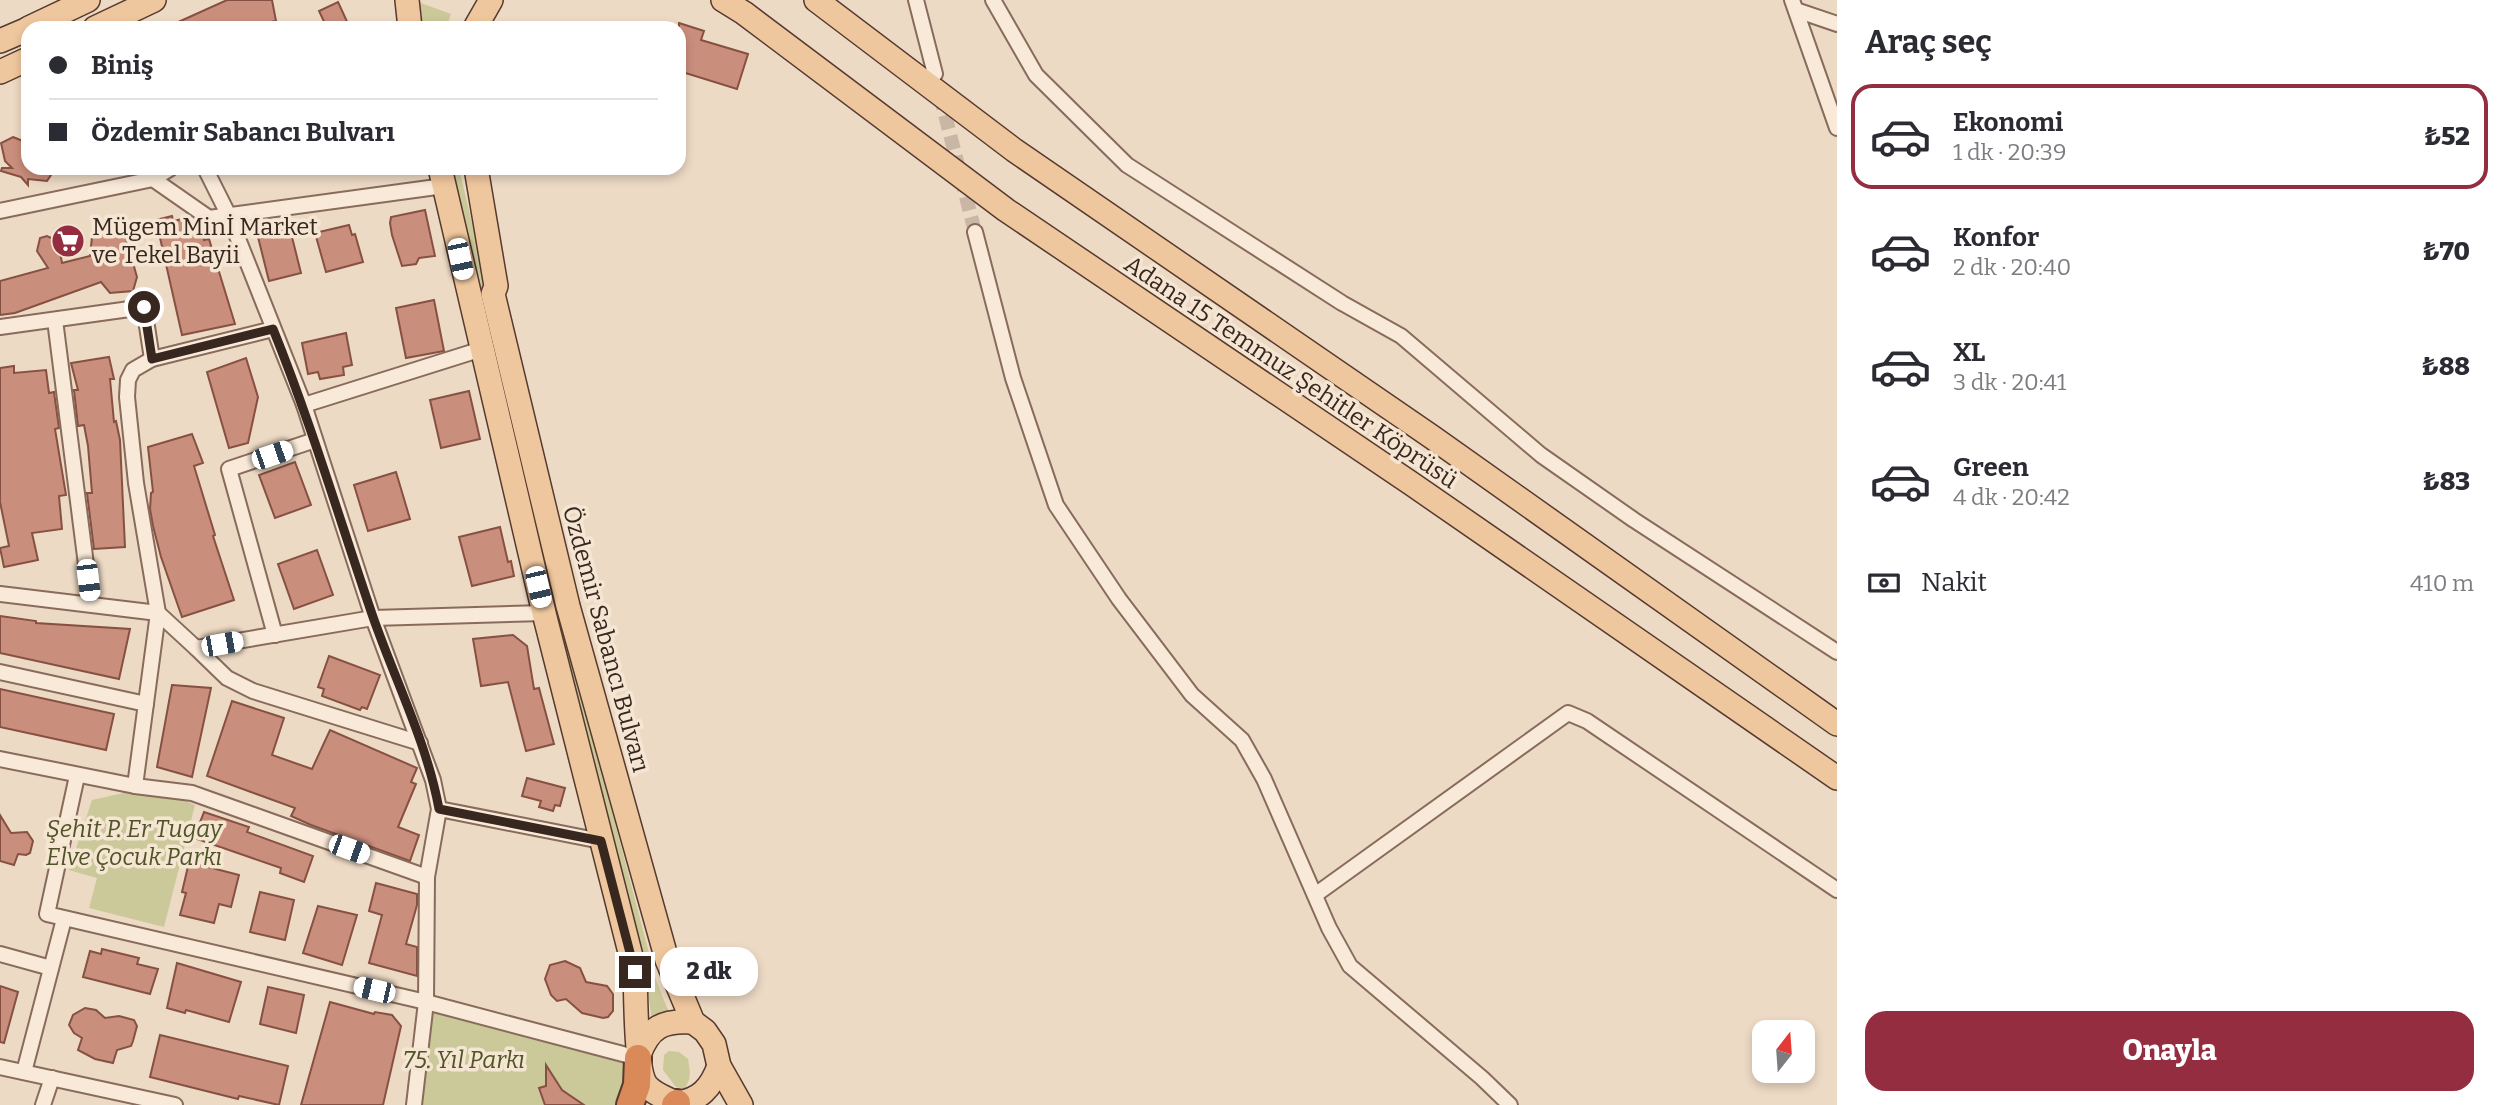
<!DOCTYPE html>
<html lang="tr">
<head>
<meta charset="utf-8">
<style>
	:root { --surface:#fff; --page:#f7f7f7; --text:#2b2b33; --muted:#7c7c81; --line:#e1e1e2; --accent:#952d40 }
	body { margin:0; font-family:Bitter,serif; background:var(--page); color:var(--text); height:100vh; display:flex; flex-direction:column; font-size:26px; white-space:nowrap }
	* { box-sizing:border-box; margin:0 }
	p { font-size:23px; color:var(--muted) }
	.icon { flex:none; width:38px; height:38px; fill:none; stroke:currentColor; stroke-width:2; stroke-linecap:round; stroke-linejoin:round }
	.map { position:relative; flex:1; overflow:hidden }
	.sheet { display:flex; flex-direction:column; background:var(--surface); width:665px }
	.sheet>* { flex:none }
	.top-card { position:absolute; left:21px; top:21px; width:665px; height:154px; border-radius:21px; box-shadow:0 4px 10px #0003; display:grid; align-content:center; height:154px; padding:0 28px; background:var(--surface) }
	.needle { width:46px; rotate:17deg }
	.buttons { position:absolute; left:1752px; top:1020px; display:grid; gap:14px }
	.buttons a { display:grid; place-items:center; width:63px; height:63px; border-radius:14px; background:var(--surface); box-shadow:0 4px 10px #0003; font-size:35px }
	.end { position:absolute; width:32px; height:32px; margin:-16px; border:9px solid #38271f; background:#fff; box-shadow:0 0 0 4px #fff }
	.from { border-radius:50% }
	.bubble { position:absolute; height:49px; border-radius:21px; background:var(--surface); box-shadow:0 4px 10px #0003; font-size:23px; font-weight:800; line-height:49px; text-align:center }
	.car { position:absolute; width:21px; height:42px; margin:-21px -10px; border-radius:9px; box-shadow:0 0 5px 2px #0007; background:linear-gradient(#fff 24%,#345 0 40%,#fff 0 76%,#345 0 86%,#fff 0) }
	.top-card b { display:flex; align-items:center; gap:24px; height:66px; font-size:26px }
	.top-card b+b { border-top:2px solid var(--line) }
	.top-card i { width:18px; height:18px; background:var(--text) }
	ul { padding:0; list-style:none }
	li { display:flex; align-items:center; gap:21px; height:105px; margin:0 14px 10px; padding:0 14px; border:4px solid transparent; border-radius:21px }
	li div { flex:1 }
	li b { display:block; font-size:26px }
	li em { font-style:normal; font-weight:800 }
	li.on { border-color:var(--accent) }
	li>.icon { width:63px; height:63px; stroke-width:1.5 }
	h2 { padding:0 28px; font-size:32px; line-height:84px }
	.pay { display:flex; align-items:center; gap:18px; height:77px; padding:0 28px; font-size:26px }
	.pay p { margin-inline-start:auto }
	.action { display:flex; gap:14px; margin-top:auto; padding:14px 28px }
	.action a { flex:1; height:80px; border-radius:21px; background:var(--accent); color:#fff; font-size:28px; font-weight:800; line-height:80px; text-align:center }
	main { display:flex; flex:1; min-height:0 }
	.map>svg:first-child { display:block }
</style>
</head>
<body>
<main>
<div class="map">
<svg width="1837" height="1105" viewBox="0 0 1837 1105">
	<rect width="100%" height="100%" fill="#eddac5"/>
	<!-- green -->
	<g fill="#cbc899">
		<polygon points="418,2 451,14 446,28 420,28"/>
		<polygon points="449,168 459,168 589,723 656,980 670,1015 652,1022 647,983 541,560"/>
		<polygon points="142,789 157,789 195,805 164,927 89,908 97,878 69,870 92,800"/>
		<polygon points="426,1002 638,1058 624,1105 413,1105"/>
		<path d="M669 1051 679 1052 688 1059C690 1071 692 1079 684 1089L676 1087 663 1070 664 1055Z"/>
	</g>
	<!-- building -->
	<g fill="#ca8e7c" stroke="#865142" stroke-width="2">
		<polygon points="227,0 272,0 276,21 240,28 165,28"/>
		<polygon points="338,2 350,28 327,28 319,11"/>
		<polygon points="679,23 704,31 701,40 748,54 737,89 679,71"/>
		<polygon points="13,137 28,143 28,168 50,168 51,175 47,181 28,179 28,185 21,177 1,171 2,168 12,168 5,161 1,143"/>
		<polygon points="425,210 435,256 419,258 416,264 402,266 392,235 390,223 391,217"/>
		<polygon points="172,216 173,221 183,219 185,226 192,224 195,234 202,232 204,240 209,239 235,324 182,335 156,220"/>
		<polygon points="104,221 119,223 125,235 137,277 133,291 110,293 101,282 15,313 0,315 0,281 48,268 37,251 40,238 47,236 58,241 62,263 90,256 92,237"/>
		<polygon points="349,225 352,235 355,234 363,262 326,272 315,233"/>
		<polygon points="290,229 301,273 269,281 258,237"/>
		<polygon points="434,300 444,351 406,358 396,308"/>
		<polygon points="346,333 352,365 343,367 344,375 320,379 318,372 308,374 302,343"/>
		<polygon points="109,357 114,379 110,379 114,422 116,421 120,440 125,547 94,549 87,493 92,493 88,446 84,425 78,426 74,390 78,390 71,363"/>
		<polygon points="246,358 258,397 248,443 229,448 207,372"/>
		<polygon points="14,366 14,373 46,370 49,393 54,392 59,428 55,429 66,495 59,496 62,529 32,533 38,560 4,567 0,548 9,546 0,502 0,368"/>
		<polygon points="469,391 480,439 441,448 430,400"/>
		<polygon points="192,434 203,463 194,466 215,535 213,536 234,600 182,617 161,557 153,526 150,509 151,493 153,492 148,447"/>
		<polygon points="295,462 311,505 275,518 259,475"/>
		<polygon points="396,472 410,519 368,531 354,485"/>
		<polygon points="500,527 508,562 511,561 514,576 472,586 459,537"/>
		<polygon points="317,550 333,595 294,609 278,564"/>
		<polygon points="0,616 36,621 36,623 130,629 119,679 0,653"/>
		<polygon points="513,635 527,646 534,689 539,688 554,744 526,751 508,682 481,686 473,639"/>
		<polygon points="329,656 380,675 367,709 362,707 360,710 322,696 324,689 318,687"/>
		<polygon points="172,685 211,688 192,777 157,767"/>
		<polygon points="0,689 114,714 106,750 0,727"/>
		<polygon points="232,701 284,718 272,755 312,769 330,730 417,768 411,782 416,784 398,827 419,835 410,861 311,825 291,816 295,808 207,776"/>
		<polygon points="527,778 565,788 560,806 555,805 553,811 539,807 541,801 522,796"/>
		<polygon points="204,812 249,827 247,832 313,856 304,882 280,873 281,868 194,838"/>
		<polygon points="0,815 11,833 27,832 33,841 30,853 26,855 18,854 14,865 0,861"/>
		<polygon points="189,862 239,875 231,907 219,904 214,923 180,915 186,893 182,892"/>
		<polygon points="376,883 417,894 417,905 406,944 417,947 417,976 369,963 382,915 369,911"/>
		<polygon points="260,892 294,900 285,940 250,932"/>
		<polygon points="318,906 357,915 342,965 303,953"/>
		<polygon points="102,949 139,958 137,964 158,969 150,994 83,977 90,951 101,954"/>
		<polygon points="565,961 580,968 586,982 607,986 613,994 613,1011 608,1017 603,1018 582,1013 566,999 557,1001 551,995 545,979 550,965"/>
		<polygon points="177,963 241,982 229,1022 186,1010 185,1013 167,1008"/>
		<polygon points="0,986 18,992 4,1043 0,1042"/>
		<polygon points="268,987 304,995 296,1033 260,1024"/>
		<polygon points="330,1002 374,1014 375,1012 392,1015 401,1026 383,1105 301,1105"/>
		<polygon points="85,1008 96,1010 105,1018 119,1016 134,1020 137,1026 133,1041 131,1046 117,1050 113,1063 95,1059 78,1050 82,1038 74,1033 69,1025 73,1015"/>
		<polygon points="160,1035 288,1066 279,1105 239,1096 238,1099 150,1077"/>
		<polygon points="546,1065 562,1090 584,1105 545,1105 539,1088 546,1086"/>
	</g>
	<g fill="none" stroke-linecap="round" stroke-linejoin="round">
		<!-- street-tunnel -->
		<polyline stroke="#c9b6a4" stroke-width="14" stroke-dasharray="14 7" stroke-linecap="butt" points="940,95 975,232"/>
		<defs>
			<g id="street">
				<polyline points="916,0 935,74"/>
				<polyline points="993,0 1036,75 1127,165 1342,303 1401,336 1541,455 1634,520 1837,652"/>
				<polyline points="1792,0 1837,128"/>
				<polyline points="1796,10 1837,24"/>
				<polyline points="151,168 153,179 209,218 444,186"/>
				<polyline points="205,168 229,216 304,405 373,618 433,780 439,809 427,877 426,1002 414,1105"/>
				<polyline points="0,211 153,179 171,168"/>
				<polyline points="975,232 1013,378 1056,505 1119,599 1192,695 1242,740 1264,779 1329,928 1350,966 1482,1078 1510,1105"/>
				<polyline points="55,320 91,604"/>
				<polyline points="0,327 144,307 152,359"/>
				<polyline points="304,405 482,349"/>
				<polyline points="0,594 158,613 196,648 373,618 544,613"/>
				<polyline points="275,635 229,469 315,440"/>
				<polyline points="196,648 227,678 253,691 420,743"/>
				<polyline points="0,672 146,704"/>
				<polyline points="0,759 135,786 192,793 427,877"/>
				<polyline points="77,776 47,914 426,1002 638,1058"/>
				<polyline points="135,786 158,613 136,483 127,397 128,380 133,370 152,359 273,329"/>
				<polyline points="439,809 601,841"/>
				<polyline points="1315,895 1568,713 1587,721 1837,890"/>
				<polyline points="0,954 51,968"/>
				<polyline points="0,1067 175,1105"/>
				<polyline points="24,1072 64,919"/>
				<polyline points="43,1105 52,1078"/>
			</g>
			<g id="primary">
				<polyline points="407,0 410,28"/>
				<polyline points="723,0 744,13 1006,210 1412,484 1837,778"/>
				<polyline points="816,0 1014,150 1432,437 1837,724"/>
				<polyline points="29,28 88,0"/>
				<polyline points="95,28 154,0"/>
				<polyline points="475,28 491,0"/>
				<polyline points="0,41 28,29"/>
				<polyline points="0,72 28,59"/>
				<path d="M440 168 544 613 635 972C636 994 635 1072 647 1086 656 1096 668 1098 679 1105"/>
				<polyline points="476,168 496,286 493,294 568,606 667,960 693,1022 705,1031 714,1044 719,1066 741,1105"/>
				<path d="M639 1055C649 1027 663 1020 693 1022"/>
				<path d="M677 1103C700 1100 711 1088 719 1066"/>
			</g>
			<g id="highway">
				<polyline points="630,1105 637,1085 638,1058"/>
				<polyline points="675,1105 677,1103"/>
			</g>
		</defs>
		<!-- street casing -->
		<use href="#street" stroke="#886b5b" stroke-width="18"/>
		<!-- primary casing -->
		<use href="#primary" stroke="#563a2f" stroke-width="26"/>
		<!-- highway casing -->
		<use href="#highway" stroke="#563a2f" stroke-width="30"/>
		<!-- street -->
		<use href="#street" stroke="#f8e9d8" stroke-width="14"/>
		<!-- primary -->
		<use href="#primary" stroke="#efc79e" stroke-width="23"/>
		<!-- highway -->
		<use href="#highway" stroke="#da8a58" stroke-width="26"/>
	</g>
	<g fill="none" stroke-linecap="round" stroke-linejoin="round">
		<!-- route -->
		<path stroke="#38271f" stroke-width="9" d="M144 307 152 359 273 329C311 423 340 521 373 617 395 680 427 743 439 809L601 841 635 972"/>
	</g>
	<!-- icons -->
	<defs>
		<symbol id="supermarket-disc" viewBox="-11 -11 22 22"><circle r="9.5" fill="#952d40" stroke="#f5e6d4"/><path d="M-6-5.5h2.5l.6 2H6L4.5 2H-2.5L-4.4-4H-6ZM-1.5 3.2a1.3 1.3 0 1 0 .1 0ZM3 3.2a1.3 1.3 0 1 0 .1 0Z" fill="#fff"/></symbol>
	</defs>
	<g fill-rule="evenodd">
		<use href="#supermarket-disc" x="49" y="222" width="38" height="38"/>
	</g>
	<g text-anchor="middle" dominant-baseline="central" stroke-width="7" stroke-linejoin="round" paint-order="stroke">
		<!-- poi labels -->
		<g font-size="24" fill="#38271f" stroke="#f5e6d4" text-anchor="start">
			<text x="92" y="227">Mügem Minİ Market<tspan x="92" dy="28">ve Tekel Bayii</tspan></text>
		</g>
		<!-- street labels -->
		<g font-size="24" fill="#38271f" stroke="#f5e6d4">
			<text transform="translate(1291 372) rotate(34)">Adana 15 Temmuz Şehitler Köprüsü</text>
			<text transform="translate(606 639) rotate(75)">Özdemir Sabancı Bulvarı</text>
		</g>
		<!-- park labels -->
		<g font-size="24" font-style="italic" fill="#515426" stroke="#f5e6d4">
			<text x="134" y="829">Şehit P. Er Tugay<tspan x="134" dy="28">Elve Çocuk Parkı</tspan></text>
			<text x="464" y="1060">75. Yıl Parkı</text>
		</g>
	</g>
</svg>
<div class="buttons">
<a><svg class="needle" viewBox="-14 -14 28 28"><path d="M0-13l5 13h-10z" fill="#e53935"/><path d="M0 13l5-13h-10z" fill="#7c7c81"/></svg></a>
</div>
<i class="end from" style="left:144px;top:307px"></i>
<i class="end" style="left:635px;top:972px"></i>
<div class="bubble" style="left:660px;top:947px;width:98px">2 dk</div>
<i class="car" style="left:460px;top:259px;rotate:168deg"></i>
<i class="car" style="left:272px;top:455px;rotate:71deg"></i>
<i class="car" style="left:88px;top:580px;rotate:173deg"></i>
<i class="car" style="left:538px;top:587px;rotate:167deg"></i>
<i class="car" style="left:222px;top:644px;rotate:80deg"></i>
<i class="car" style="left:349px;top:849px;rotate:110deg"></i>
<i class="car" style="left:374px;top:990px;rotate:283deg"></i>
<div class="top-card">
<b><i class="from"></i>Biniş</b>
<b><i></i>Özdemir Sabancı Bulvarı</b>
</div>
</div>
<section class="sheet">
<h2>Araç seç</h2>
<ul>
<li class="on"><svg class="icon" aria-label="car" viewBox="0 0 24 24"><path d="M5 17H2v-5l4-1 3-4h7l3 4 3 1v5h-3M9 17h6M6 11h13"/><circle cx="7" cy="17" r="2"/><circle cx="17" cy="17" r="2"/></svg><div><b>Ekonomi</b><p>1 dk · 20:39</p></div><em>₺52</em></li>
<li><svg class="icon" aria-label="car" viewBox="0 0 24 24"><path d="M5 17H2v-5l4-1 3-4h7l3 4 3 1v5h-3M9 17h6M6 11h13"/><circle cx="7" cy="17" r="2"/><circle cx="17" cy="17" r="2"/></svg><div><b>Konfor</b><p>2 dk · 20:40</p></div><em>₺70</em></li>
<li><svg class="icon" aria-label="car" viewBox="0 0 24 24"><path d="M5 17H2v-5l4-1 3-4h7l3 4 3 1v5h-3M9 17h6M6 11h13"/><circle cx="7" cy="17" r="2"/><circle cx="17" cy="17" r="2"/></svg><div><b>XL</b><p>3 dk · 20:41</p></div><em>₺88</em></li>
<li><svg class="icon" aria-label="car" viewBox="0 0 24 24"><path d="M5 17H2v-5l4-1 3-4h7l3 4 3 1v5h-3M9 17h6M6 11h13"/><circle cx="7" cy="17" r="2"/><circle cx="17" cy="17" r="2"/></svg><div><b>Green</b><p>4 dk · 20:42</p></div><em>₺83</em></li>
</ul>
<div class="pay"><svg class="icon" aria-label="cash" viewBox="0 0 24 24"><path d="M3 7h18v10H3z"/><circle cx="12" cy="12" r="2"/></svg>Nakit<p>410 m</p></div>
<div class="action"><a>Onayla</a></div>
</section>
</main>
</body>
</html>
